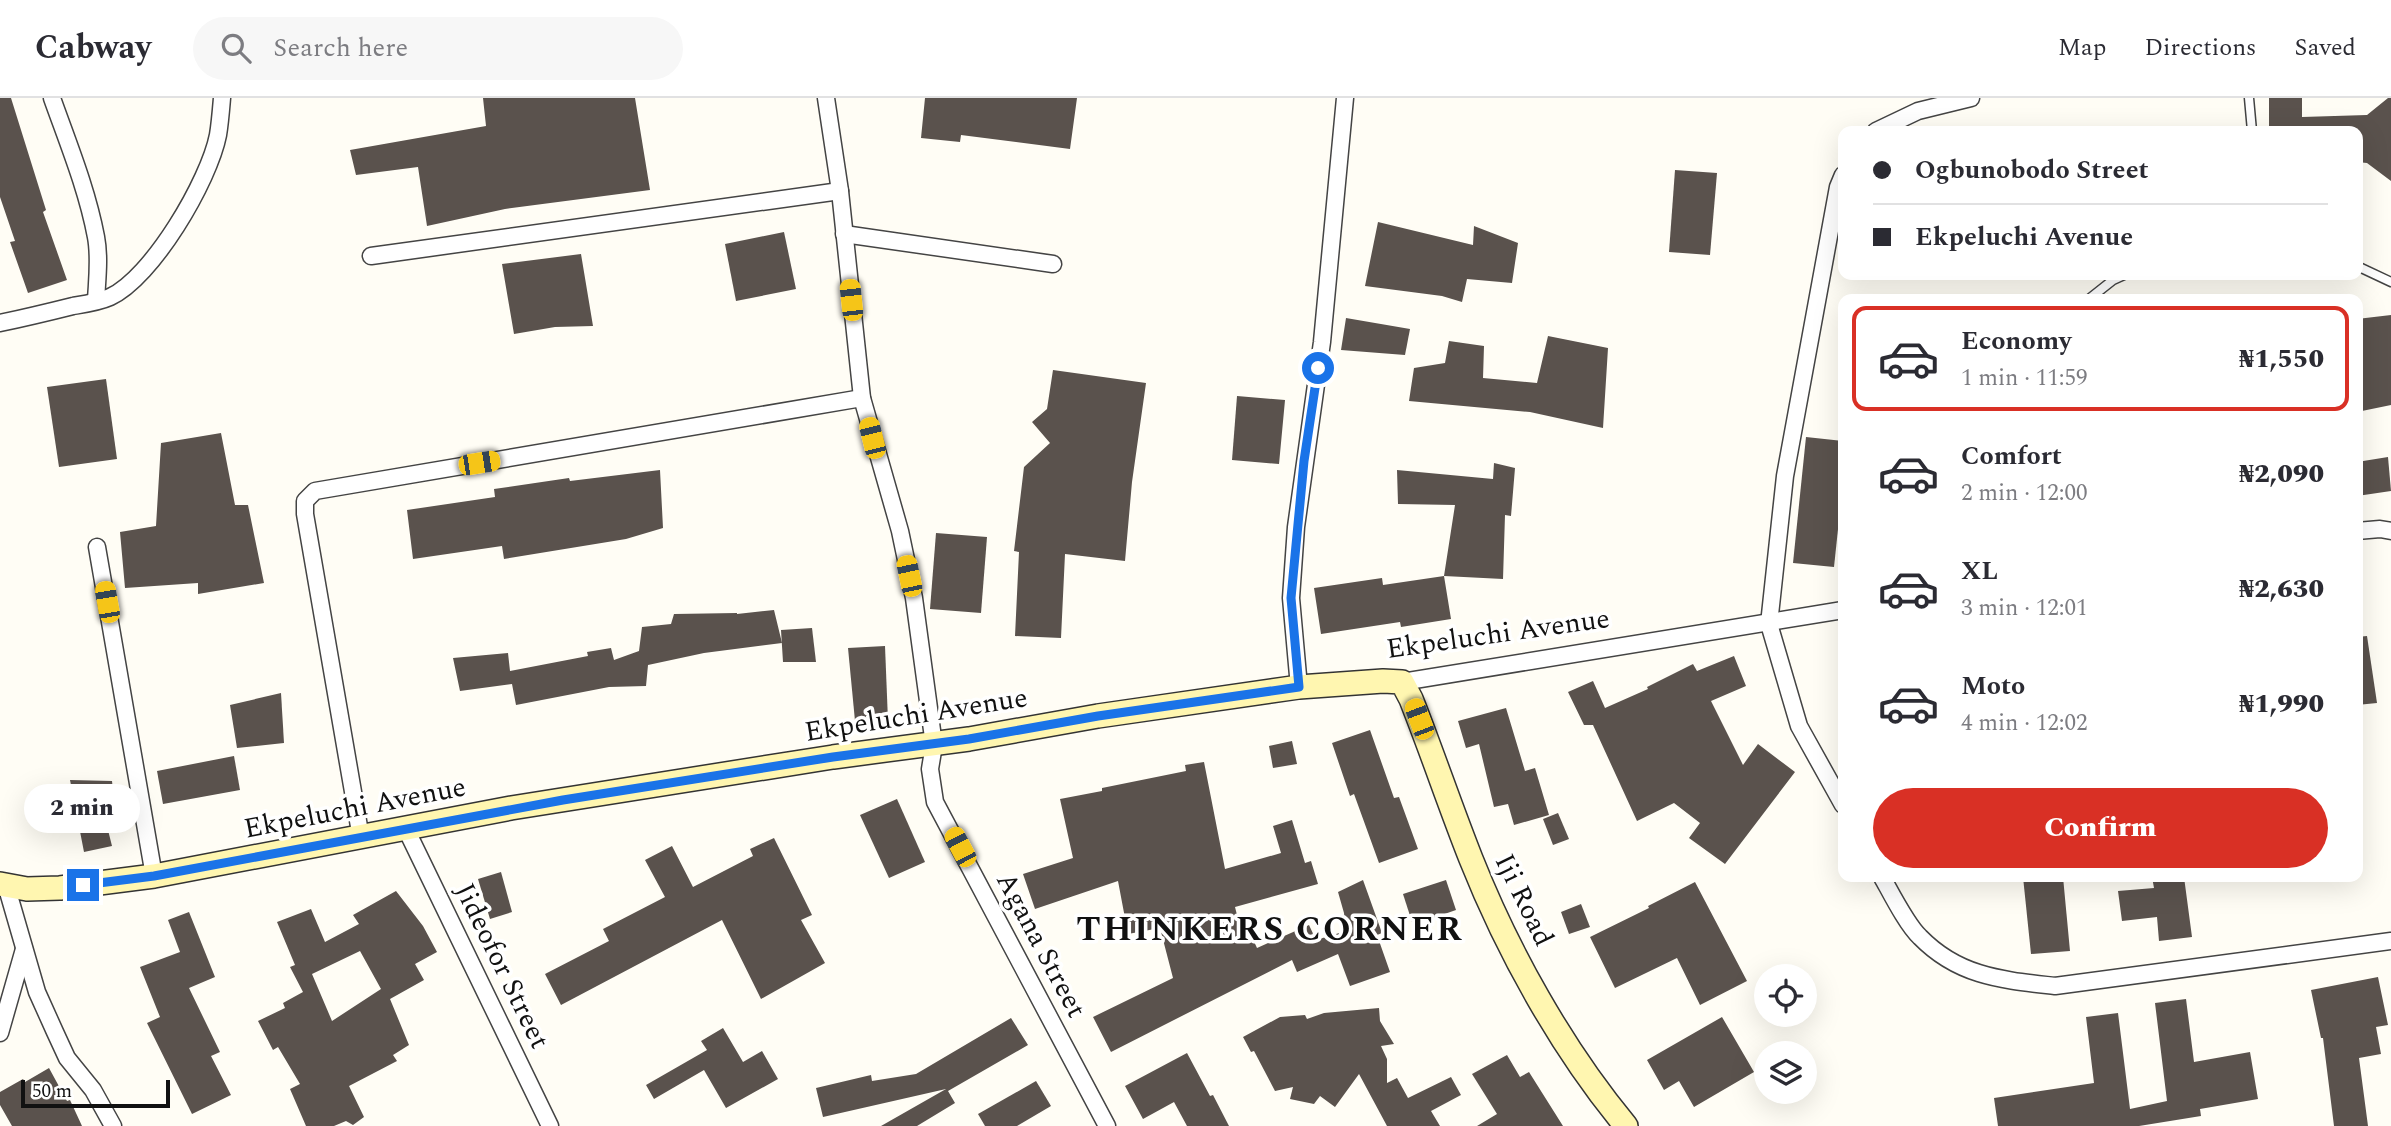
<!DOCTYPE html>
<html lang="en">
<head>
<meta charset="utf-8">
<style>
	:root { --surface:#fff; --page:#f7f7f7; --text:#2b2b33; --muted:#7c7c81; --line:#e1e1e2; --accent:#d93025 }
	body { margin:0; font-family:Spectral,serif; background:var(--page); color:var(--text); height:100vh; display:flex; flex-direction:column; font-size:26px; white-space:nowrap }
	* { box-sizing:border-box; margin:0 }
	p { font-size:23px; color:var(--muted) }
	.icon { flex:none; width:38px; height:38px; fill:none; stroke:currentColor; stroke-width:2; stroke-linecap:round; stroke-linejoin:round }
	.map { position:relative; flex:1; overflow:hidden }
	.side { position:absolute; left:1838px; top:196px; width:525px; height:588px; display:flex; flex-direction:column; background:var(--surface); border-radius:14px; box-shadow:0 7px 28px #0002 }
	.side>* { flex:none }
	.hud { position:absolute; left:1838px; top:28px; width:525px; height:154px; border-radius:14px; box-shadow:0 7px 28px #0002; display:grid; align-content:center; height:154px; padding:0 35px; background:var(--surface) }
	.tools { position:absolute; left:1754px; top:866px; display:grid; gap:14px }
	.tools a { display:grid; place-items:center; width:63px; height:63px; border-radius:50%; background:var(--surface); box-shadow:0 7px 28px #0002; font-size:35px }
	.scale { position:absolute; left:21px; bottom:18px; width:149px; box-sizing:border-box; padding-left:7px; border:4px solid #111; border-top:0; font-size:19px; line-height:24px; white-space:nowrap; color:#111; -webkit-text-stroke:5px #fff; paint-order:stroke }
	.end { position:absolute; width:32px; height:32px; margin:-16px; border:9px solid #1a73e8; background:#fff; box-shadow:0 0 0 4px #fff }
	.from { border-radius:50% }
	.bubble { position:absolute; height:49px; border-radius:24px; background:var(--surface); box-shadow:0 7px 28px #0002; font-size:23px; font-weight:800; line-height:49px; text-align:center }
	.car { position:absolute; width:21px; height:42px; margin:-21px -10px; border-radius:9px; box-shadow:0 0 5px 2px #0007; background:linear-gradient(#f5c518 24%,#345 0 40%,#f5c518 0 76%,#345 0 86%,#f5c518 0) }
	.hud b { display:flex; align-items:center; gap:24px; height:66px; font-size:26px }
	.hud b+b { border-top:2px solid var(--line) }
	.hud i { width:18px; height:18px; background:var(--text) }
	ul { padding:12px 0 0; list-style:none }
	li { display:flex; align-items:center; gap:21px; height:105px; margin:0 14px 10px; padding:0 21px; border:4px solid transparent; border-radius:14px }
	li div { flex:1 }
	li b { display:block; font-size:26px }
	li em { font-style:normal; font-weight:800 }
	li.on { border-color:var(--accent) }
	li>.icon { width:63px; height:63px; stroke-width:1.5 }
	.primary-button { display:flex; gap:14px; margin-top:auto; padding:14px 35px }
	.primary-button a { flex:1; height:80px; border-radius:42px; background:var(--accent); color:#fff; font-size:28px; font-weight:800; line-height:80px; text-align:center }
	header { display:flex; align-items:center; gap:42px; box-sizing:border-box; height:98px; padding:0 35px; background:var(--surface); border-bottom:2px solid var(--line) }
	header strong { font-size:33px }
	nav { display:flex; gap:38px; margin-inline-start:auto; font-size:24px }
	.search { width:490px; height:63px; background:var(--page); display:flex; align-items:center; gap:18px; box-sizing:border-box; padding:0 24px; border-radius:38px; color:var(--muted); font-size:26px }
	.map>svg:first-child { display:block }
</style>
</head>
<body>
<header>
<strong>Cabway</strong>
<div class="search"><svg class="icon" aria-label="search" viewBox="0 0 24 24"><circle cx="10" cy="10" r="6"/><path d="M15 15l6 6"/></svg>Search here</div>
<nav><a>Map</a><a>Directions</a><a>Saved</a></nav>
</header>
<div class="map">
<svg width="2391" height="1028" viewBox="0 0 2391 1028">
	<rect width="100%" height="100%" fill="#fffdf5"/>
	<!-- building -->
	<g fill="#5a524d" fill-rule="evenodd">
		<polygon points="0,0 11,0 46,112 43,114 67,182 28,195 10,144 15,143 0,99"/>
		<polygon points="483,0 635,0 650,92 505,111 427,128 418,69 356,77 350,52 486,28"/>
		<polygon points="925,0 1077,0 1070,51 961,37 960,44 921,40"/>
		<polygon points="2269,0 2302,0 2302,19 2367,17 2388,0 2391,0 2391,83 2367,65 2357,64 2357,33 2269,33"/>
		<polygon points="1675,72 1717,75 1710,157 1669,154"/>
		<polygon points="1378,124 1473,147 1474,128 1518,145 1512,185 1467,181 1462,204 1442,198 1365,188"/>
		<polygon points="784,134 796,191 736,203 725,146"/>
		<polygon points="581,156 593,228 555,229 514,236 502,166"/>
		<polygon points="2391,217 2391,307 2357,314 2357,221"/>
		<polygon points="1346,220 1410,231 1405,257 1341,252"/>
		<polygon points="1548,238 1608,250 1603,330 1530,314 1409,303 1414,270 1445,265 1449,243 1484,248 1483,280 1537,285"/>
		<polygon points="1053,272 1146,285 1132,384 1125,463 1065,456 1061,540 1015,538 1019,454 1014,453 1024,369 1050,345 1032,324 1047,311"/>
		<polygon points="106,281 117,361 59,369 47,289"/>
		<polygon points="1237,298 1285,302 1279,366 1232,362"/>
		<polygon points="221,335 235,407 248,407 264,485 198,496 198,485 125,490 120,434 156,428 161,345"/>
		<polygon points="1806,339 1843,343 1843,384 1834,469 1793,465"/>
		<polygon points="2388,359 2391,393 2357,398 2357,364"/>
		<polygon points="1494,365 1515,370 1511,418 1505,417 1503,481 1444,478 1455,407 1398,406 1397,372 1493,381"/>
		<polygon points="660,372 663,430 626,441 504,461 502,448 413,461 407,412 495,399 494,391 569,380 570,383"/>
		<polygon points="936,435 987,439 981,515 930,511"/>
		<polygon points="1444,478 1451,521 1401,529 1400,524 1321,536 1314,490 1382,480 1383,487"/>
		<polygon points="774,512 782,545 704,555 648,567 646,588 609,589 516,607 512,586 460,593 453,560 508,555 510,573 588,558 587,554 611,550 614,562 639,553 642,529 671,526 674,516 737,515 737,516"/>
		<polygon points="812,530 816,564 783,564 781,532"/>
		<polygon points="2367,538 2377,605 2357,607 2357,539"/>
		<polygon points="885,548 888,623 855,623 848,550"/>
		<polygon points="1734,558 1746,588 1711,603 1743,667 1758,646 1795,674 1725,766 1689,740 1700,725 1674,705 1637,723 1593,627 1584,627 1568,594 1593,583 1605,610 1648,591 1647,589 1693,566 1697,573"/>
		<polygon points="281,595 284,645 237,650 230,607"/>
		<polygon points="1506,610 1525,673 1535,670 1549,717 1514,727 1508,706 1494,709 1479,646 1466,650 1458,623"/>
		<polygon points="1370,632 1394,700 1399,699 1418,751 1379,765 1354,696 1350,698 1332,645"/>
		<polygon points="1292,643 1297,666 1273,670 1269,648"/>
		<polygon points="234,658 240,692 163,706 157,673"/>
		<polygon points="1204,664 1225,771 1281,755 1273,728 1292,722 1305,765 1311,763 1318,786 1235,809 1243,841 1251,837 1257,850 1309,827 1316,842 1346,833 1344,815 1338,794 1363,782 1382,835 1377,837 1390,874 1350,888 1338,856 1297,874 1292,862 1111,954 1093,919 1173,880 1160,830 1128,836 1118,783 1035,811 1023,776 1073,760 1060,701 1102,693 1102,690 1186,673 1185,667"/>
		<polygon points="70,682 112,683 117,731 108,732 112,748 84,754"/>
		<polygon points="897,701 925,764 889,780 860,717"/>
		<polygon points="1558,715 1569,741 1553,747 1543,721"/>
		<polygon points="774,740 812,817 801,822 825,865 761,901 722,822 561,907 545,876 609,843 603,831 665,799 645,762 672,748 693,789 753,758 750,751"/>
		<polygon points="501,774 512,814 490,821 478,781"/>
		<polygon points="2023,779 2063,779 2070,853 2031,856"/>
		<polygon points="2152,779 2184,779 2192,839 2159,843 2157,819 2122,823 2118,793 2154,790"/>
		<polygon points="1446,782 1456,812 1413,827 1403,796"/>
		<polygon points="1695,784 1747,883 1700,907 1677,860 1615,890 1590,839 1649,810 1648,808"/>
		<path d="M396 793 423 828 437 854 415 866 424 882 390 901 409 947 393 957 397 963 349 988 364 1019 353 1027 346 1023 334 1028H306L290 991 300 986 278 949 273 952 258 923 285 910 283 905 303 894 290 869 295 867 277 824 311 811 325 844 359 826 353 817ZM360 853 381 891 332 923 312 876Z"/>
		<polygon points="1581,806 1590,829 1569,836 1561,814"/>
		<polygon points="189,814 215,879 189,890 220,954 211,958 231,997 192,1016 147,925 160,919 140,869 180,854 168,822"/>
		<polygon points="2378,879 2388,927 2376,929 2381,956 2359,960 2368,1028 2334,1028 2323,940 2321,940 2311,892"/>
		<polygon points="2186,901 2194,964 2250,954 2258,1001 2200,1011 2201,1018 2139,1028 1998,1028 1994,1000 2094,985 2086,919 2118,915 2130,1011 2167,1003 2155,905"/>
		<polygon points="1379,910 1380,923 1394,946 1381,948 1387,961 1387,985 1397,980 1408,1000 1451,979 1461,997 1431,1013 1440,1028 1387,1028 1359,976 1335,1009 1320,998 1314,1006 1290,1001 1293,989 1275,993 1254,953 1251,954 1243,939 1280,919 1305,917 1307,921 1324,915"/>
		<polygon points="1722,919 1754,974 1694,1009 1679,983 1664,992 1647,962"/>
		<polygon points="1011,920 1028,947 948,993 955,1005 917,1028 881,1028 946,991 823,1019 816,990 871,977 872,983 916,976"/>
		<polygon points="723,930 743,964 762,953 778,981 726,1010 704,972 654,1001 646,987 707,952 701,943"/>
		<polygon points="1187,955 1210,998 1213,997 1229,1028 1187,1028 1174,1004 1143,1021 1125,988"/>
		<polygon points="1507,957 1520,979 1529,974 1563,1028 1477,1028 1497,1016 1472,976"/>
		<polygon points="49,970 67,1003 70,1002 82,1028 12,1028 0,1007 0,994 23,981 25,984"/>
		<polygon points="1036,983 1051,1008 1017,1028 985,1028 978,1016"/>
	</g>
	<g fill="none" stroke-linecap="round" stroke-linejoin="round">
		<defs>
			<g id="lane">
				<polyline points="2249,0 2252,33"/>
				<polyline points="2357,168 2391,184"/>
				<polyline points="2089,201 2113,182 2124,177"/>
			</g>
			<g id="street">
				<path d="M52 0C68 45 87 91 96 139 100 160 97 182 96 203"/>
				<polyline points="826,0 840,93 862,300 900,433 914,500 934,647 930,671 935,704 1107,1028"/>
				<polyline points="1876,33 1918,13 1971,0"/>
				<polyline points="1843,77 1838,89 1785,378 1769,526 1799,628 1843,707"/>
				<polyline points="844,136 1053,166"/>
				<polyline points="371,158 840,93"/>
				<path d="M0 225C24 220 49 214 73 208 85 206 99 204 110 199 152 180 209 83 218 37 220 25 221 12 222 0"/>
				<polyline points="2357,433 2380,431 2391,433"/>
				<polyline points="97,449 154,778"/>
				<polyline points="1402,584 1843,512"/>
				<polyline points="1299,589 1291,500 1296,429 1322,244 1345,0"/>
				<polyline points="406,731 550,1028"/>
				<polyline points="361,740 305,416 305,403 315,393 862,300"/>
				<path d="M1882 779C1891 795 1907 827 1920 839 1959 879 2003 882 2055 888L2391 843"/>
				<polyline points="6,787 37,894 55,934 67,960 93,992 113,1028"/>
				<polyline points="0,935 24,851"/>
			</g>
			<path id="secondary" d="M0 786 27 791 60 790 154 778 511 710 833 659 969 641 1098 618 1299 589 1383 583 1402 584 1411 601C1432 654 1450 708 1471 761 1508 854 1562 951 1626 1028"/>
		</defs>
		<!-- lane casing -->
		<use href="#lane" stroke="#444" stroke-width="11"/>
		<!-- street casing -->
		<use href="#street" stroke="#444" stroke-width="19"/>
		<!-- secondary casing -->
		<use href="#secondary" stroke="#333" stroke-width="26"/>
		<!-- lane -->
		<use href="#lane" stroke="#fff" stroke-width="8"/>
		<!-- street -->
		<use href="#street" stroke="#fff" stroke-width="16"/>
		<!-- secondary -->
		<use href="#secondary" stroke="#fff6b0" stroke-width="23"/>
	</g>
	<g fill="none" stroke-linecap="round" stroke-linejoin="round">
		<!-- route -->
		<polyline stroke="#1a73e8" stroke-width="9" points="83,787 154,778 563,702 833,659 969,641 1098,618 1299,589 1291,500 1304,363 1318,270"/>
	</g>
	<g text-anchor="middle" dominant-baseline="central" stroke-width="7" stroke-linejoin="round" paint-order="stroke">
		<!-- street labels -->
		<g font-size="28" fill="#111" stroke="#fff">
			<text transform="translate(1498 536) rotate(-8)">Ekpeluchi Avenue</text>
			<text transform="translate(916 617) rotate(-9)">Ekpeluchi Avenue</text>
			<text transform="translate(355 710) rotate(-11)">Ekpeluchi Avenue</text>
			<text transform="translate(1524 802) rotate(64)">Iji Road</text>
			<text transform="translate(1041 847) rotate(62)">Agana Street</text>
			<text transform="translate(502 868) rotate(64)">Jideofor Street</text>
		</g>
		<!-- district labels -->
		<g font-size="35" font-weight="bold" letter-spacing="2" fill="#111" stroke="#fff">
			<text x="1270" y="831">THINKERS CORNER</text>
		</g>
	</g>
</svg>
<div class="tools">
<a><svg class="icon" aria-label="locate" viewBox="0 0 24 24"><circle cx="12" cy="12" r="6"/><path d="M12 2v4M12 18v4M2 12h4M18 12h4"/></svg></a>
<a><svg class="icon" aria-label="layers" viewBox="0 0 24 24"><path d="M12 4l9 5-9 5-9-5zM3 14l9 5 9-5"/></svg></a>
</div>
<div class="scale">50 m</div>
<i class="end from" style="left:1318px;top:270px"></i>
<i class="end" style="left:83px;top:787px"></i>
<div class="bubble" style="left:24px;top:686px;width:116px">2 min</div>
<i class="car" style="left:851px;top:202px;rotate:354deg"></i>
<i class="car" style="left:872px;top:340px;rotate:346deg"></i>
<i class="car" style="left:479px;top:365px;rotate:81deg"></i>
<i class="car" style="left:909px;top:478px;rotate:348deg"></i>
<i class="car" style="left:107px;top:504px;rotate:350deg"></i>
<i class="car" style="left:1419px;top:621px;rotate:339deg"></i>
<i class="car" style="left:960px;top:749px;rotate:332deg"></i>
<div class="hud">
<b><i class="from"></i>Ogbunobodo Street</b>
<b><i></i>Ekpeluchi Avenue</b>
</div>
<section class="side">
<ul>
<li class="on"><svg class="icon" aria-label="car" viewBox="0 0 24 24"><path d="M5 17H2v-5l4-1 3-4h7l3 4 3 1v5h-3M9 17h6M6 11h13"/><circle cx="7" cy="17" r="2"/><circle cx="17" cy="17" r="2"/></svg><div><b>Economy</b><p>1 min · 11:59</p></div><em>₦1,550</em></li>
<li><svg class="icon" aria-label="car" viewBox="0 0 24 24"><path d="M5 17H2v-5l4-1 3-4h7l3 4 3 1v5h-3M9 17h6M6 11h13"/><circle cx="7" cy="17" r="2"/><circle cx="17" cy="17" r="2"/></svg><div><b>Comfort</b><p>2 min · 12:00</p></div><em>₦2,090</em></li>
<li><svg class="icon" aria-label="car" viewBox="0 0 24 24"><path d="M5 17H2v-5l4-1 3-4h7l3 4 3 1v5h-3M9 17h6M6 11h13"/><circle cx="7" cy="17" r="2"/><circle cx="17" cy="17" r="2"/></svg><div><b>XL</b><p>3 min · 12:01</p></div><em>₦2,630</em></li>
<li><svg class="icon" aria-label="car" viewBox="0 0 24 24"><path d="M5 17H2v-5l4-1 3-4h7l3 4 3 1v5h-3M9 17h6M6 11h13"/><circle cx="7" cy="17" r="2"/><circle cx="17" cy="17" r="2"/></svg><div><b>Moto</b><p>4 min · 12:02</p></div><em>₦1,990</em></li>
</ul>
<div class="primary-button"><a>Confirm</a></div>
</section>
</div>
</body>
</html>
